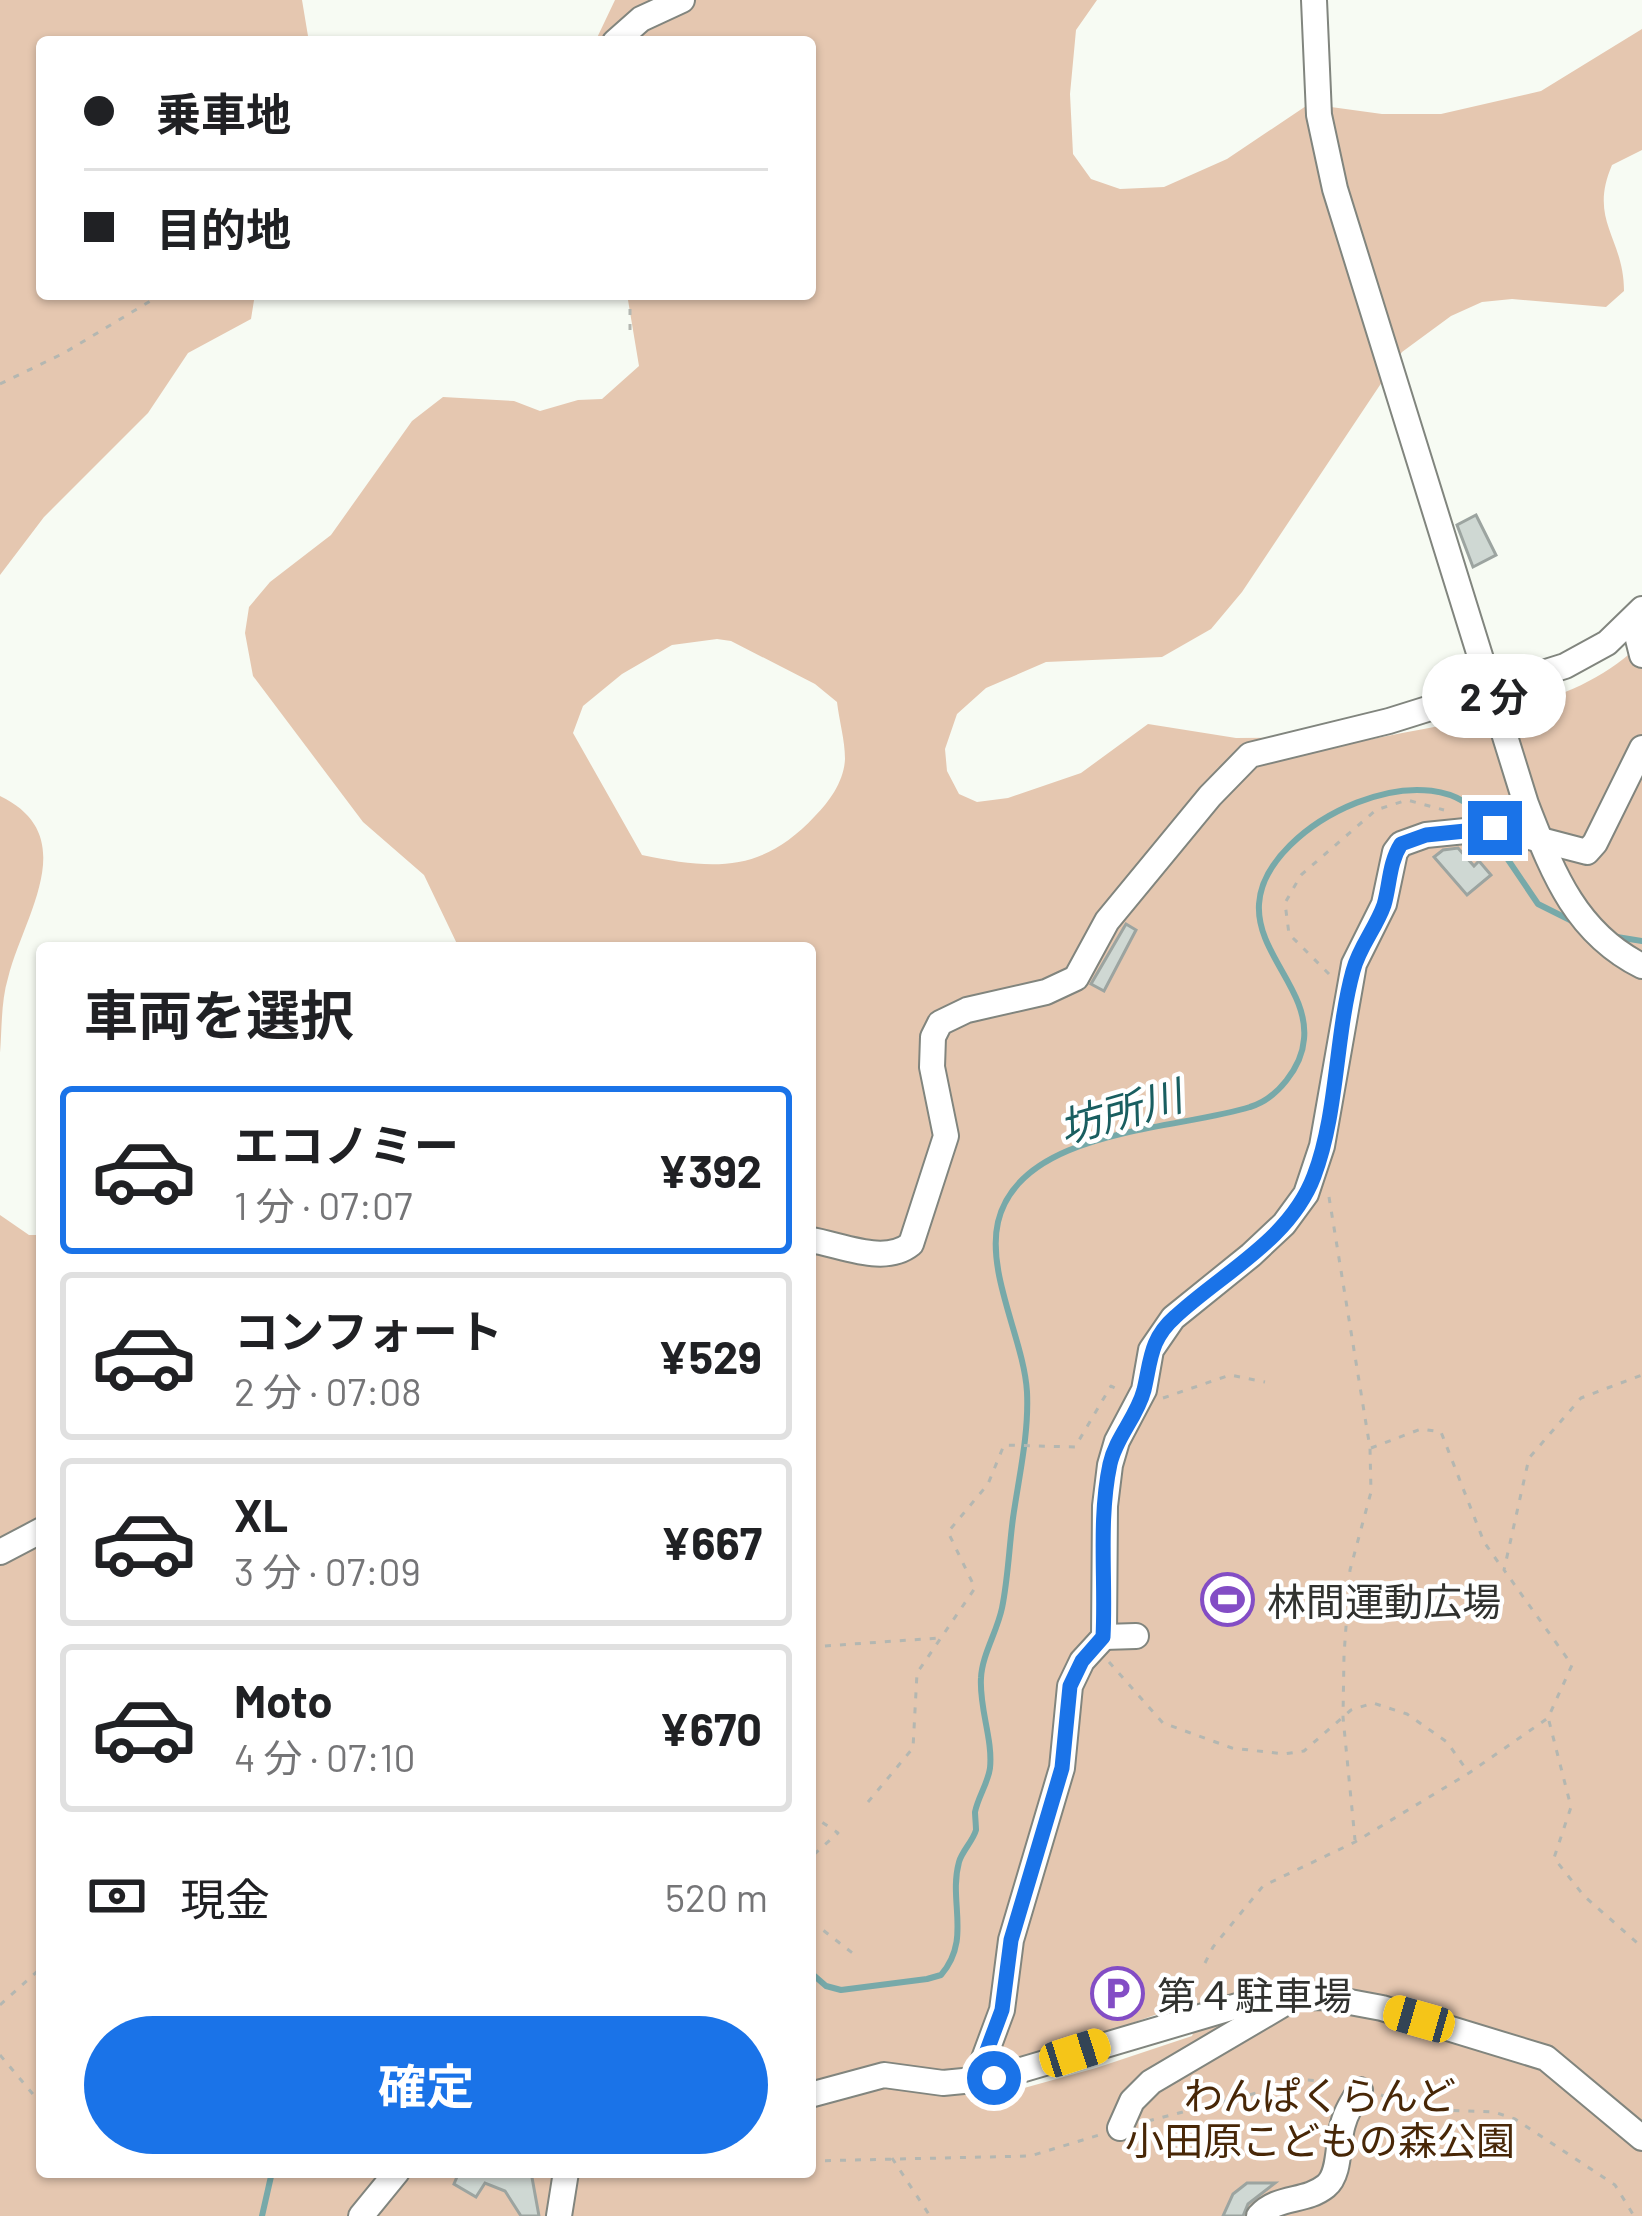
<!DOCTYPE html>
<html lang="ja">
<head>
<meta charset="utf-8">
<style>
	:root { --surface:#fff; --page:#f6f6f6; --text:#202124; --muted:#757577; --line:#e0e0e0; --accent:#1a73e8 }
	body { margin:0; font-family:Barlow,"Noto Sans JP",sans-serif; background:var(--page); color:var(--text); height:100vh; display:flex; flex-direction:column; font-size:45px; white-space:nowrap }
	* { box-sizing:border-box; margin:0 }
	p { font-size:39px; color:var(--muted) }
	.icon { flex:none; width:66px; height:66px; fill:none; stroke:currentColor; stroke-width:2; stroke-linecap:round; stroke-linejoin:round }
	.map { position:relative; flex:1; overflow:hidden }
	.drawer { position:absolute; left:36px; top:942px; width:780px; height:1236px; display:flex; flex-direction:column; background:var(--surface); border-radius:12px; box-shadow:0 3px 9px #0004 }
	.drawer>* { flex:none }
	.top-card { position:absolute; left:36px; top:36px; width:780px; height:264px; border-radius:12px; box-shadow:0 3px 9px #0004; display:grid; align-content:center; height:264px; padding:0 48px; background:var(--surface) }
	.end { position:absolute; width:54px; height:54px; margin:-27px; border:15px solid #1a73e8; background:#fff; box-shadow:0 0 0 6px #fff }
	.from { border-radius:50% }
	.bubble { position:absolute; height:84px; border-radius:42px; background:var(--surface); box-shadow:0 3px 9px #0004; font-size:39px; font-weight:700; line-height:84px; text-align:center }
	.car { position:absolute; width:36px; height:72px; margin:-36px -18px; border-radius:15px; box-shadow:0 0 9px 3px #0007; background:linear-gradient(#f5c518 24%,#345 0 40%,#f5c518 0 76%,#345 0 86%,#f5c518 0) }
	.top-card b { display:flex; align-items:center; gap:42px; height:114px; font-size:45px }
	.top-card b+b { border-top:3px solid var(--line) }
	.top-card i { width:30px; height:30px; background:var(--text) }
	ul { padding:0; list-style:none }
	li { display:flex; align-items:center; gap:36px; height:168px; margin:0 24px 18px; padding:0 24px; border:6px solid var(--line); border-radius:12px }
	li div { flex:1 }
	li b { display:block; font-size:45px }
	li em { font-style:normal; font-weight:700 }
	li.current { border-color:var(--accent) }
	li>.icon { width:108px; height:108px; stroke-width:1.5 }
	h2 { padding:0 48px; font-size:54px; line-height:144px }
	.pay { display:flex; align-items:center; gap:30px; height:132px; padding:0 48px; font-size:45px }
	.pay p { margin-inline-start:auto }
	.button { display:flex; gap:24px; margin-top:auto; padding:24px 48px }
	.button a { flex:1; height:138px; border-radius:72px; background:var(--accent); color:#fff; font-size:48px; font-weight:700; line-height:138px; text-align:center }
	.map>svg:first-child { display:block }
</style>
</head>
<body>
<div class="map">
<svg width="1642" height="2216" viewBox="0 0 1642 2216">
	<rect width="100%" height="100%" fill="#f7fbf3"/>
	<!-- green -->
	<g fill="#e5c7b0" fill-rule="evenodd">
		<polygon points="0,0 302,0 309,42 42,42 42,294 255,294 251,319 188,353 148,413 44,517 0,575"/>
		<path d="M615 0H1097L1076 30 1070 94 1073 154 1091 179 1120 189 1164 187 1227 159 1309 104 1382 114H1441L1541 91 1642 29V150L1612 165C1588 221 1624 237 1624 291L1606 307 1512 299 1482 302 1451 316 1402 352 1242 592 1211 629 1162 657 1046 662 986 688 957 714 945 749 947 771 959 794 977 802 1008 798 1081 773 1148 724 1236 738 1345 737 1363 741C1455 720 1575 712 1642 642V2216H0V1215L29 1235H42V2172H810V948H459L424 875 363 822 253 676 245 633 249 607 270 582 331 535 412 421 443 397 514 401 540 411 578 400 602 399 639 366 627 294H810V42H595ZM717 639 731 641 815 684 837 702C839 720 845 740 845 759 844 781 830 801 815 816 762 873 714 870 642 855L573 733 583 706 622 674 672 645ZM1189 2003 1197 2023 1192 2036 1096 2068 999 2095 992 2094 981 2076Z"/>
		<path d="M0 796C83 836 24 915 8 978 1 1001 2 1028 0 1053Z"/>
	</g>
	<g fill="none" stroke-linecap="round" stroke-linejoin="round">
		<!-- stream -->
		<g stroke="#77a9a9" stroke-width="6">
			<polyline points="1492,836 1538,904 1576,923"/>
			<polyline points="1617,937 1642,941"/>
			<path d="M810 1972 826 1986 841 1990 927 1979 941 1975C972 1939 948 1902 959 1862 962 1851 973 1841 976 1830 976 1826 975 1815 975 1812 978 1797 988 1783 990 1768 993 1739 979 1708 981 1678 982 1655 997 1632 1002 1608 1008 1579 1009 1548 1013 1518 1019 1476 1029 1434 1027 1392 1024 1340 986 1274 998 1222 1020 1128 1179 1130 1250 1107 1277 1099 1302 1067 1304 1039 1309 990 1256 953 1259 904 1264 822 1439 742 1486 825"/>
			<polyline points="262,2216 272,2172"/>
		</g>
	</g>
	<!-- building -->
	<g fill="#cfd8d3" stroke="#9ca4a0" stroke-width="3">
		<polygon points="1476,515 1496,555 1473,567 1457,525"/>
		<polygon points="1458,848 1474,866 1479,861 1491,875 1467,895 1434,857 1443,850"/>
		<polygon points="1126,924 1136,930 1104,991 1091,984"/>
		<polygon points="459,2172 531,2172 539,2216 521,2216 505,2191 485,2183 476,2197 454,2184"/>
		<polygon points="1247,2183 1275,2183 1248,2204 1243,2216 1223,2216 1233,2194"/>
	</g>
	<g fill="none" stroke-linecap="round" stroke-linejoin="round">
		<defs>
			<g id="minor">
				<path d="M1314 0 1319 115 1335 189 1526 804C1552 870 1574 932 1642 966"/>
				<polyline points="615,42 641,19 682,0"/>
				<polyline points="1633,619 1642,655"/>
				<path d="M810 1240C840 1244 884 1266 911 1244L946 1136 932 1067 933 1037 940 1023 967 1010 1046 992 1076 978 1107 921 1210 796 1250 755 1389 721 1565 666 1607 643 1642 609"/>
				<polyline points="0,1552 42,1530"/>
				<polyline points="1104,1637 1136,1636"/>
				<polyline points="976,2080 1002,2010 1011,1940 1062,1768 1070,1686 1082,1661 1104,1637 1105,1506 1110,1465 1117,1441 1144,1390 1151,1350 1173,1318 1251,1255 1284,1224 1306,1194 1322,1146 1354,964 1384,904 1395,852 1401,844 1426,835 1495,828 1587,852 1595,843 1642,748"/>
				<polyline points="810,2095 884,2075 943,2083 994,2078 1261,1999 1323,1997 1382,2008 1546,2058 1642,2138"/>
				<polyline points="1120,2128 1132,2101 1151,2082 1292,1999"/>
				<polyline points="361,2216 397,2172"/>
				<polyline points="559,2216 566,2172"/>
				<path d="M1259 2216C1278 2195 1305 2203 1326 2186 1341 2174 1337 2142 1343 2124 1346 2112 1353 2101 1360 2090"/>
			</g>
		</defs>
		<!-- minor casing -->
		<use href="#minor" stroke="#81857e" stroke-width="28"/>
		<!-- path -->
		<g stroke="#b4b7b1" stroke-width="3" stroke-dasharray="6 9" stroke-linecap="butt">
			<polyline points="630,294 630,335"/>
			<polyline points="0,384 64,353 162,294"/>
			<polyline points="1329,974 1289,934 1285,903 1301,875 1376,810 1407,800 1444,810"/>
			<polyline points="1329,1197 1370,1448 1371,1492 1350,1570 1344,1655 1343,1717 1355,1840"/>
			<polyline points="1163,1398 1230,1375 1265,1382"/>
			<polyline points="1371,1448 1421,1429 1441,1432 1484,1542 1503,1569"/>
			<polyline points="810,1647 939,1638"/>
			<polyline points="1109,1662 1163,1723 1232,1748 1284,1754 1304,1751 1351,1710 1373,1703 1407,1714 1447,1742 1468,1772"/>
			<polyline points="1549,1721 1571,1807 1554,1858 1584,1896 1642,1947"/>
			<polyline points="810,1746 810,1784"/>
			<polyline points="868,1802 913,1748 917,1673 975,1588 948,1532 988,1484 1004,1445 1075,1447 1111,1386 1121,1391"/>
			<polyline points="810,1814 838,1833 810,1858"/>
			<polyline points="810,1925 819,1927 855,1955"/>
			<polyline points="1205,1963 1213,1947 1263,1886 1355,1842 1469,1773 1548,1718 1572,1665 1504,1570 1529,1458 1581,1398 1642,1375"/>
			<polyline points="0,2005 42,1967"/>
			<polyline points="0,2055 42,2105"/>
			<polyline points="1381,2095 1417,2109 1494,2112 1515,2119 1615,2185 1634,2216"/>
			<polyline points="1148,2121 1307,2080 1337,2082"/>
			<polyline points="892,2158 930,2216"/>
			<polyline points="810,2161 1030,2156 1099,2135"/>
			<polyline points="586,2176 644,2172"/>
		</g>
		<!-- minor -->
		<use href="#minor" stroke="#fff" stroke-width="24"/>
	</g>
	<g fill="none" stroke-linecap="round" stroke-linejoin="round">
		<!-- route -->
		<path stroke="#1a73e8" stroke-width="15" d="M994 2078 976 2080 1002 2010 1011 1940 1062 1768 1070 1686 1082 1661 1103 1637C1106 1581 1098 1520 1110 1464 1116 1437 1137 1417 1144 1390 1151 1360 1150 1339 1175 1317 1222 1273 1290 1240 1314 1176 1338 1113 1335 1037 1353 971 1359 947 1376 928 1384 905 1390 884 1389 863 1401 844L1426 835 1495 828"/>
	</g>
	<!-- icons -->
	<defs>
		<symbol id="stadium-ring" viewBox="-11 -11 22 22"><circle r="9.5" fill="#fff" stroke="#834dc5" stroke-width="1.5"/><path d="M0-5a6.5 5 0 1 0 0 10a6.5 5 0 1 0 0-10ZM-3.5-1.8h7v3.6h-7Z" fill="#834dc5"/></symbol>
		<symbol id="parking-ring" viewBox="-11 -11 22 22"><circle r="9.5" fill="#fff" stroke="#834dc5" stroke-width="1.5"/><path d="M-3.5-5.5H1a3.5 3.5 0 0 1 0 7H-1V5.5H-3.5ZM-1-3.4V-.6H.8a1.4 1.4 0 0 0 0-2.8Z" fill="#834dc5"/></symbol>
	</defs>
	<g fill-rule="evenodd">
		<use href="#stadium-ring" x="1198" y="1570" width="59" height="59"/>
		<use href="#parking-ring" x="1088" y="1964" width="59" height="59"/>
	</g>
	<g text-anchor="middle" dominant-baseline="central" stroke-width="9" stroke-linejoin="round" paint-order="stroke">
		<!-- poi labels -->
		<g font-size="39" fill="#31322f" stroke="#fff" text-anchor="start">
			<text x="1267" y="1600">林間運動広場</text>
			<text x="1157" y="1994">第４駐車場</text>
		</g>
		<!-- park labels -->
		<g font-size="39" fill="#482707" stroke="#fff">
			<text x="1320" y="2094">わんぱくらんど<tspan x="1320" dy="45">小田原こどもの森公園</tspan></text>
		</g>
		<!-- water labels -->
		<g font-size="42" font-style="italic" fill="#195e60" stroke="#fff">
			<text transform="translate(1120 1110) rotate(-16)">坊所川</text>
		</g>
	</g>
</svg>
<i class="end from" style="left:994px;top:2078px"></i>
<i class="end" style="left:1495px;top:828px"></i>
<div class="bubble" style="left:1422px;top:654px;width:144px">2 分</div>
<i class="car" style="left:1419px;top:2019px;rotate:286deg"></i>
<i class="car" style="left:1075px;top:2053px;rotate:72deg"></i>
<div class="top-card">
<b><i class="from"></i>乗車地</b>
<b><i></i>目的地</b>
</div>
<section class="drawer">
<h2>車両を選択</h2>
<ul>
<li class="current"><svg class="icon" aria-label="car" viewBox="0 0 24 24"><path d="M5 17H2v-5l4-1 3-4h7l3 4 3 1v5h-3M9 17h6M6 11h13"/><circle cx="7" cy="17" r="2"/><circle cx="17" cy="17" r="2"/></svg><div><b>エコノミー</b><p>1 分 · 07:07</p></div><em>¥392</em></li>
<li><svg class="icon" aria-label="car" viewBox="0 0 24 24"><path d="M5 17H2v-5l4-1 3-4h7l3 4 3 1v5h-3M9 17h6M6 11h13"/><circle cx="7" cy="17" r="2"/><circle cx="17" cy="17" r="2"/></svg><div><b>コンフォート</b><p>2 分 · 07:08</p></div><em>¥529</em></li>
<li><svg class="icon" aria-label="car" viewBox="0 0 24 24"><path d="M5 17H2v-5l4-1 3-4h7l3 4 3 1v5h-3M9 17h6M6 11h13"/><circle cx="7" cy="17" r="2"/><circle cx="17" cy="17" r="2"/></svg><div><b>XL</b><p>3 分 · 07:09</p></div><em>¥667</em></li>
<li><svg class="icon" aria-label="car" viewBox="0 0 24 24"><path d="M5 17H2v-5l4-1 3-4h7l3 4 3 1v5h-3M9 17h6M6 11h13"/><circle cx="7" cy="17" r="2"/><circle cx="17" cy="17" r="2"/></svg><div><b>Moto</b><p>4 分 · 07:10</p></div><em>¥670</em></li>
</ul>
<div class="pay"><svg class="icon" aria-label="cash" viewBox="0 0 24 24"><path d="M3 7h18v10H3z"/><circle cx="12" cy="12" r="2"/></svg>現金<p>520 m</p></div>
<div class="button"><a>確定</a></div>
</section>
</div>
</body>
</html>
